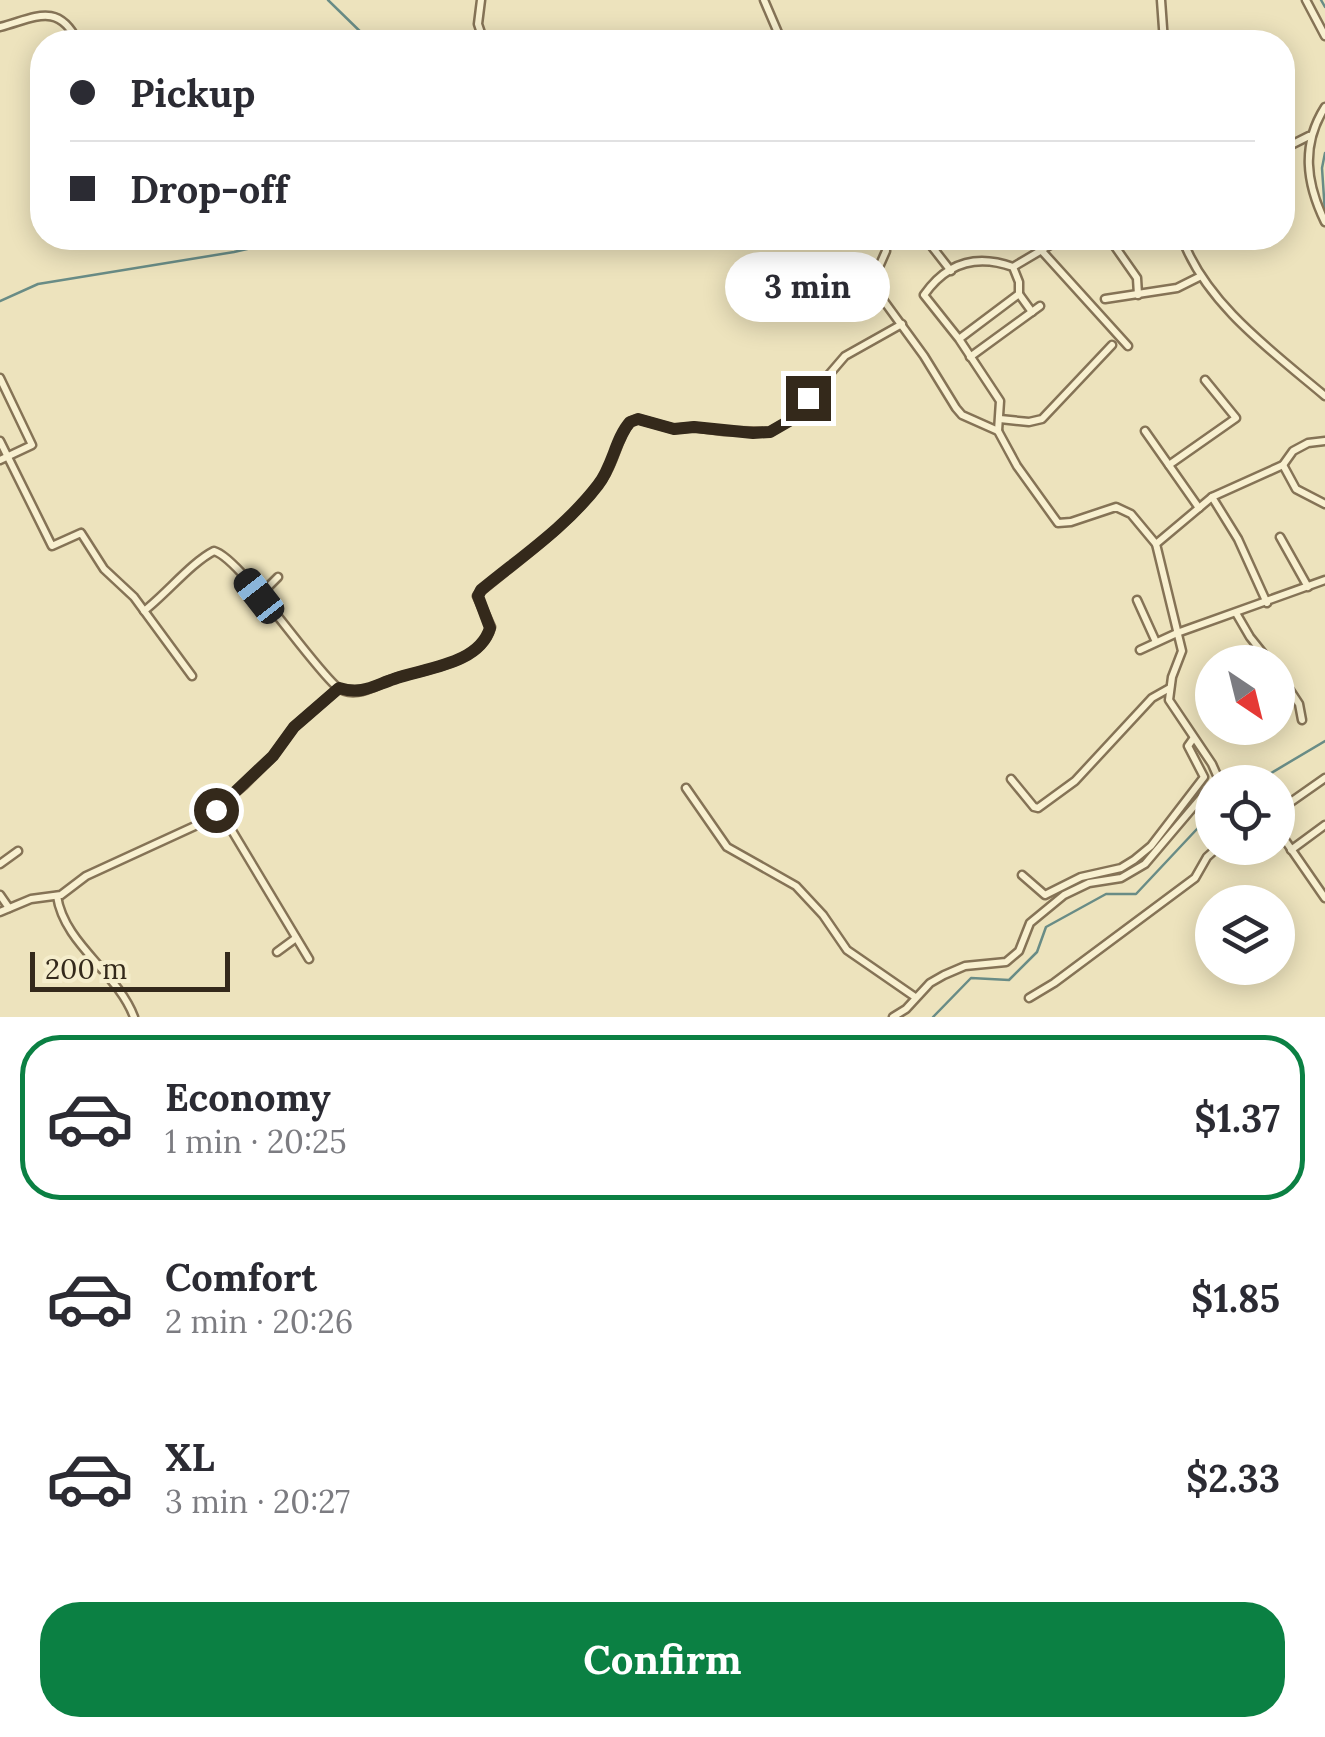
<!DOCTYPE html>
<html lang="en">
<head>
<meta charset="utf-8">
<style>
	:root { --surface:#fff; --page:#f7f7f7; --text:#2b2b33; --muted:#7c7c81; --line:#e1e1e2; --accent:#0b8043 }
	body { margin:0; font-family:Lora,serif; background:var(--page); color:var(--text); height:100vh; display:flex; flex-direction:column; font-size:38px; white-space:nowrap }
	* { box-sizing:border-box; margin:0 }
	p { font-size:32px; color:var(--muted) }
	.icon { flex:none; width:55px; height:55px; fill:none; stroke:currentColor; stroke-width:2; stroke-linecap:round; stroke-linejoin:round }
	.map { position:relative; height:1017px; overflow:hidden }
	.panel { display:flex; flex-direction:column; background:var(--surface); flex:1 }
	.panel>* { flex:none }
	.top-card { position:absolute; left:30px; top:30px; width:1265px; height:220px; border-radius:40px; box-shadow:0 5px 25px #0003; display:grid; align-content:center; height:220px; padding:0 40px; background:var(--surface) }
	.needle { width:65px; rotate:145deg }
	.fabs { position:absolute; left:1195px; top:645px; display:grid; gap:20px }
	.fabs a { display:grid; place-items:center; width:100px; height:100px; border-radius:50%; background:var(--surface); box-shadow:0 5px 25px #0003; font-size:50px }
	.scale { position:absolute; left:30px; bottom:25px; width:200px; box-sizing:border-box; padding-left:10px; border:5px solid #34291b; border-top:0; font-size:28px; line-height:35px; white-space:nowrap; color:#34291b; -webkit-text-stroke:8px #f5edcc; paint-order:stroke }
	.end { position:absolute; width:45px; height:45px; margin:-22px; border:12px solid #34291b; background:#fff; box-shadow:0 0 0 5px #fff }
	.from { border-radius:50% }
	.bubble { position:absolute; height:70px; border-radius:35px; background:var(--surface); box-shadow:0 5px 25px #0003; font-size:32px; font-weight:700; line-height:70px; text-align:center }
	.car { position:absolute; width:30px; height:60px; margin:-30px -15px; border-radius:12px; box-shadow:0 0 8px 2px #0007; background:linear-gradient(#222 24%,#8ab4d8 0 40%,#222 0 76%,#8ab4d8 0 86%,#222 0) }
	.top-card b { display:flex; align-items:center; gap:35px; height:95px; font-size:38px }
	.top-card b+b { border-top:2px solid var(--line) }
	.top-card i { width:25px; height:25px; background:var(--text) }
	ul { padding:18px 0 0; list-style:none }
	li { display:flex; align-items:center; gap:30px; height:165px; margin:0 20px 15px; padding:0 20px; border:5px solid transparent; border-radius:40px }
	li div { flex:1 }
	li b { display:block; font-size:38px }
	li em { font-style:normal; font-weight:700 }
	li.selected { border-color:var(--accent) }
	li>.icon { width:90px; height:90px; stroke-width:1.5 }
	.primary-button { display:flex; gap:20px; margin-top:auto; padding:20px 40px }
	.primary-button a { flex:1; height:115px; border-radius:40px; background:var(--accent); color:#fff; font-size:40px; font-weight:700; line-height:115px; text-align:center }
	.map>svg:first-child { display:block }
</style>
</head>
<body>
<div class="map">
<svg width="1325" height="1017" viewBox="0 0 1325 1017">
	<rect width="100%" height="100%" fill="#ede3bd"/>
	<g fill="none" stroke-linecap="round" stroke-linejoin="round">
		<!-- stream -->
		<g stroke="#698c86" stroke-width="2.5">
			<polyline points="328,0 371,42"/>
			<polyline points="1321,0 1325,7"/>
			<polyline points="1325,153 1322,168 1325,213"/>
			<polyline points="0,301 38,284 234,252 294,238"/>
			<polyline points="1256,782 1325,741"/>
			<polyline points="933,1017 971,978 1009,980 1037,952 1046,927 1106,894 1136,894 1212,813"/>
		</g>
		<defs>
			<g id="minor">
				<polyline points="481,0 478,24 484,42"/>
				<polyline points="764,0 782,42"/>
				<polyline points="1161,0 1164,42"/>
				<polyline points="1306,0 1325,36"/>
				<path d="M0 27C35 18 58 1 78 42"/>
				<path d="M1325 107C1301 145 1306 183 1325 222"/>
				<polyline points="1282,140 1291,145 1309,136"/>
				<polyline points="885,238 886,251 875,276 881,297 924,356 956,408 962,415 998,431 1017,466 1058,523 1071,522 1116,507 1131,514 1156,544"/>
				<polyline points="920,238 926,239 951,271"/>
				<polyline points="1109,238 1137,278 1138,295"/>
				<path d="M1182 238C1206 304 1273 352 1325 396"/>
				<polyline points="1041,250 1128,346"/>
				<polyline points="1013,267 1062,238"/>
				<polyline points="1019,294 1032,312"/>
				<polyline points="1105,299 1177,288 1201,276"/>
				<path d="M959 339 1019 294V282L1013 267C977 254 947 262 924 295L959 339 1000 401 998 431"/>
				<polyline points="970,357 1040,306"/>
				<polyline points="0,378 32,445 0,460"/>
				<polyline points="1000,419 1029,422 1042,419 1112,345"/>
				<polyline points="1145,431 1199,508"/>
				<polyline points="0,441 52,546 81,533 104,569 134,597 192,676"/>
				<polyline points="1169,465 1236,418 1205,380"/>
				<polyline points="1283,465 1296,489 1325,504"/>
				<polyline points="1212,497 1238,539 1267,603"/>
				<polyline points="1280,537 1308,587"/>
				<polyline points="259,596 278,577"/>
				<polyline points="1137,600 1156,642"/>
				<path d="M144 611C166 594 192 562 214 551 240 558 308 661 336 686 354 701 375 685 393 679 423 669 481 664 491 627L477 596 481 591C523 556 571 524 603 478 615 461 617 438 630 422L638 419 674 429 694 427 724 431 770 432 789 421 845 356 902 324"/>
				<polyline points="1236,613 1250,637 1270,662"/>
				<polyline points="1140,650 1177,633 1325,580"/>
				<polyline points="1278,672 1299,704 1302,720"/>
				<polyline points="1011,779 1034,807 1038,808 1075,781 1152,698 1168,689"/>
				<polyline points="1220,782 1212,764 1169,700 1172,677 1182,651 1156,544 1212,497 1283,465 1293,451 1308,443 1325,441"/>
				<polyline points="686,788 727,847 796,886 823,915 847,950 915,997"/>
				<polyline points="215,810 228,824 309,959"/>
				<polyline points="1278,811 1325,778"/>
				<polyline points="1278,830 1325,898"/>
				<polyline points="1291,850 1325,825"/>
				<polyline points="0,864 18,851"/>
				<polyline points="1022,875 1045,895 1081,877 1121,868 1134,860 1151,846 1204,777 1188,746 1193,739"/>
				<polyline points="0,895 9,908"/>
				<path d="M57 896C64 944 117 972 134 1017"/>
				<polyline points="0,912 31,899 61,895 86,876 197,825 244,785 273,756 294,727 339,688"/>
				<polyline points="277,952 296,938"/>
				<polyline points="1029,998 1054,983 1195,878 1207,857 1217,848"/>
				<polyline points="893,1017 906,1009 930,983 944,975 965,966 1006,962 1019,951 1030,923 1064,895 1089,883 1121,878 1145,864 1212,785"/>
			</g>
		</defs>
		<!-- minor casing -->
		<use href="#minor" stroke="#857356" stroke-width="11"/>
		<!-- minor -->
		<use href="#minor" stroke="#f8f0d0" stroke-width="6"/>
	</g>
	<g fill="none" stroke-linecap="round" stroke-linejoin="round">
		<!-- route -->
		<path stroke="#34291b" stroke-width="12" d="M216 810 273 756 294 727 339 688C362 695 373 686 394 679 424 668 479 665 490 628L478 596 481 590C521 557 566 527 598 485 613 466 615 439 630 422L638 419 674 429 694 427 753 433 770 432 789 421 808 398"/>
	</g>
</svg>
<div class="fabs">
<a><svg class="needle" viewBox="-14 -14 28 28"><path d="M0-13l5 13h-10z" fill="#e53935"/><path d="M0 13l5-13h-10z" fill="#7c7c81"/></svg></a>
<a><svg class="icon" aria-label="locate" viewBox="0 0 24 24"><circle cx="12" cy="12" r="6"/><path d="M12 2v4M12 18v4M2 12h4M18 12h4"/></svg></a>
<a><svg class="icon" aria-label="layers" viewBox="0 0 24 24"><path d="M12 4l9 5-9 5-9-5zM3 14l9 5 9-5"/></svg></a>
</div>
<div class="scale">200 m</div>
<i class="end from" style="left:216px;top:810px"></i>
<i class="end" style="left:808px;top:398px"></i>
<div class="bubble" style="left:725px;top:252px;width:165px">3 min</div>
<i class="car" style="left:259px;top:596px;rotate:322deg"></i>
<div class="top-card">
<b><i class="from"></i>Pickup</b>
<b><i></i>Drop-off</b>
</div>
</div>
<section class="panel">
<ul>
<li class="selected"><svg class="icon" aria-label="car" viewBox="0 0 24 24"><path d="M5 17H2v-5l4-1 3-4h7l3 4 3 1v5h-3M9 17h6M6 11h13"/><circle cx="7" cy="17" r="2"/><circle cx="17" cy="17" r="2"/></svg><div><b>Economy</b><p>1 min · 20:25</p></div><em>$1.37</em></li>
<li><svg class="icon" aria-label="car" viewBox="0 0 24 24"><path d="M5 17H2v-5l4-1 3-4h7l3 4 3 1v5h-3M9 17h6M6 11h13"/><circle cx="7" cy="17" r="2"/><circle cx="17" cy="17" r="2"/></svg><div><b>Comfort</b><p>2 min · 20:26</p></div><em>$1.85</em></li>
<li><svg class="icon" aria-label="car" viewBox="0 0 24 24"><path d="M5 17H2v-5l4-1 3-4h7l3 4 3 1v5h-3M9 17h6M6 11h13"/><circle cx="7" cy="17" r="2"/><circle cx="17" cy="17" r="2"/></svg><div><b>XL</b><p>3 min · 20:27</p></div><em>$2.33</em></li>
</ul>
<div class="primary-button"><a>Confirm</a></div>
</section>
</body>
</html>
